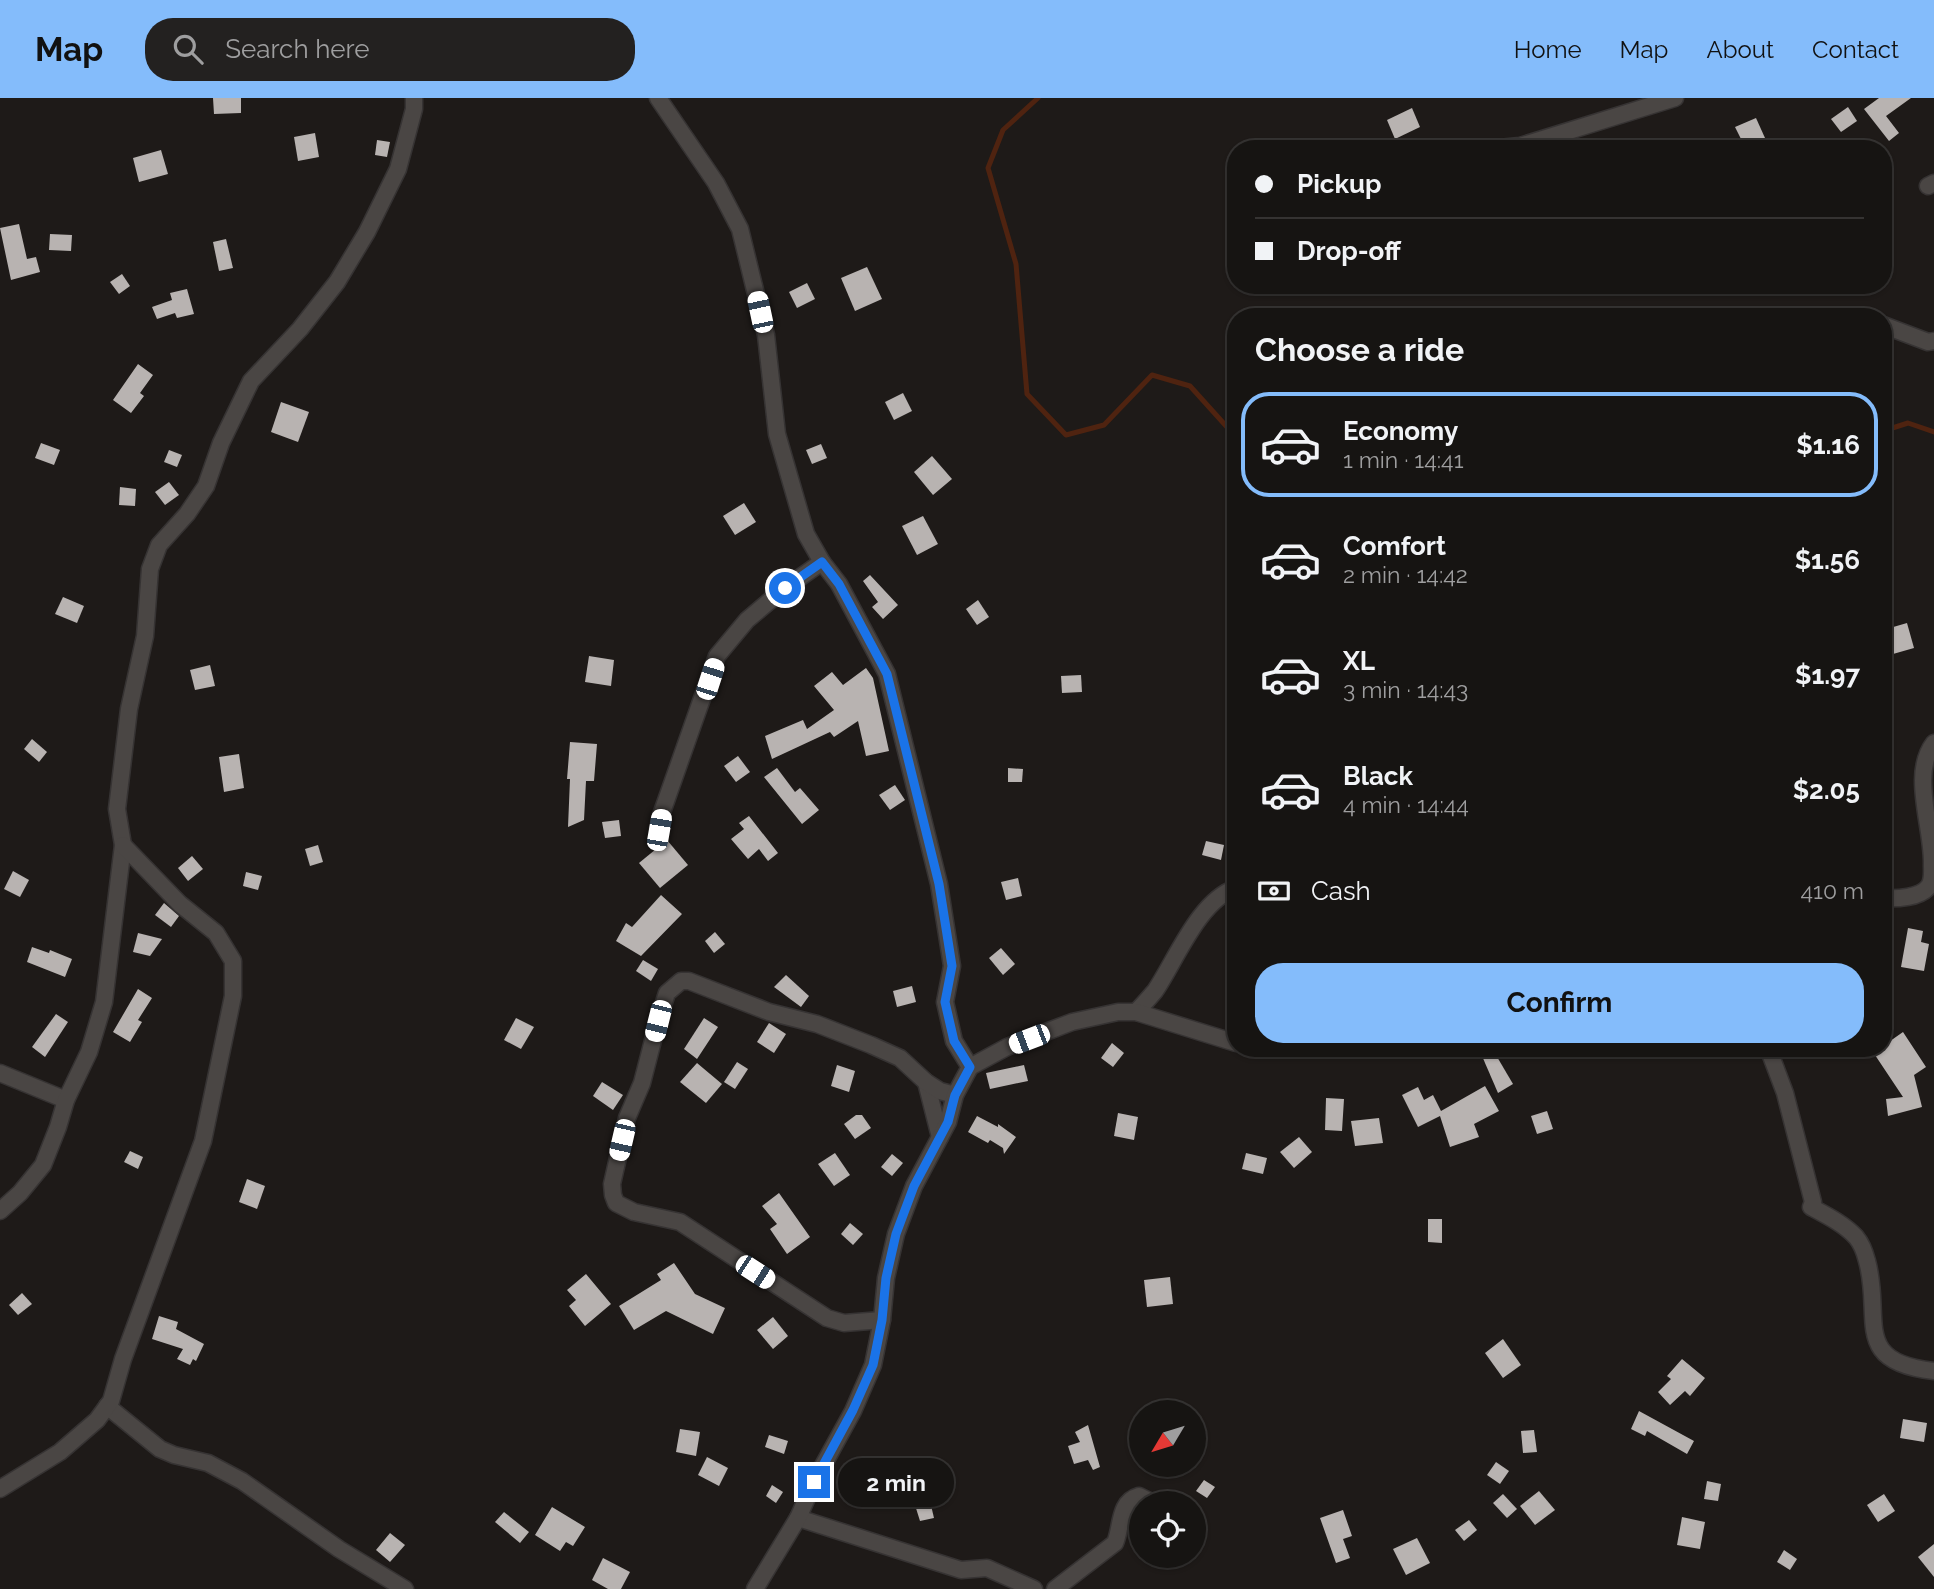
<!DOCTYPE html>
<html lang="en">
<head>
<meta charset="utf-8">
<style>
	:root { --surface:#161412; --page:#232120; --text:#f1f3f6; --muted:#9e9e9f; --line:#353332; --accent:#84bcfb }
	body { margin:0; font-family:Raleway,sans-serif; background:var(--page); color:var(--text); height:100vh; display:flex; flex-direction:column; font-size:26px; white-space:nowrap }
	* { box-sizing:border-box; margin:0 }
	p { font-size:23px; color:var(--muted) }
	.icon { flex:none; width:38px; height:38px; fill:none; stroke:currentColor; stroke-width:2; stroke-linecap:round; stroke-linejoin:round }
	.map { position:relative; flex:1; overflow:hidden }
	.side { position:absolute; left:1227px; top:210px; width:665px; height:749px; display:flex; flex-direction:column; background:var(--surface); border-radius:28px; box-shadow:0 2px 5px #0004,0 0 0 2px var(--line) }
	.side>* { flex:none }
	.guide { position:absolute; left:1227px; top:42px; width:665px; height:154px; border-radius:28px; box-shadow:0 2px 5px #0004,0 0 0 2px var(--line); display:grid; align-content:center; height:154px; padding:0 28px; background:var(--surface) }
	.needle { width:46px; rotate:232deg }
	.fabs { position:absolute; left:1129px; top:1302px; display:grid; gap:14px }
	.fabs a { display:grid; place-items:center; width:77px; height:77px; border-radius:50%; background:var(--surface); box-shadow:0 2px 5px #0004,0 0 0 2px var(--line); font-size:35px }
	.end { position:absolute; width:32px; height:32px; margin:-16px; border:9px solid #1a73e8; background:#fff; box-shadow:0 0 0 4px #fff }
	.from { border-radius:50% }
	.bubble { position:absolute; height:49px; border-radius:24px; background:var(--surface); box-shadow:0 2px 5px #0004,0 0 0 2px var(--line); font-size:23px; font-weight:700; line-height:49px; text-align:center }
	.car { position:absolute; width:21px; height:42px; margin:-21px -10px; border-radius:9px; box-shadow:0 0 5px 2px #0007; background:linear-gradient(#fff 24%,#345 0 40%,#fff 0 76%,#345 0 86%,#fff 0) }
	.guide b { display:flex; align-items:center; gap:24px; height:66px; font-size:26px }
	.guide b+b { border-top:2px solid var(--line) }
	.guide i { width:18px; height:18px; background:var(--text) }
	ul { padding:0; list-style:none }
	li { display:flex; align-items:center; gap:21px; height:105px; margin:0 14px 10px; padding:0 14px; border:4px solid transparent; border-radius:28px }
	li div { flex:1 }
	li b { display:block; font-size:26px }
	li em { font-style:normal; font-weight:700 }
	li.current { border-color:var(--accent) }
	li>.icon { width:63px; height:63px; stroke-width:1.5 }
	h2 { padding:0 28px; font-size:32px; line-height:84px }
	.pay { display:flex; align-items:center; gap:18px; height:77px; padding:0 28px; font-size:26px }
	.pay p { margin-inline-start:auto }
	.action { display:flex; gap:14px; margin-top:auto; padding:14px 28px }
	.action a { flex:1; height:80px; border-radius:28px; background:var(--accent); color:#111; font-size:28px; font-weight:700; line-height:80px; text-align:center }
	header { display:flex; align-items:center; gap:42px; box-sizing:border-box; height:98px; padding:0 35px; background:var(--accent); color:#111 }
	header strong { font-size:33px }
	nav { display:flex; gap:38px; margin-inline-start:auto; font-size:24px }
	.search { width:490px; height:63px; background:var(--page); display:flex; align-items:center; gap:18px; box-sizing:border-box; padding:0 24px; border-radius:28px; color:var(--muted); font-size:26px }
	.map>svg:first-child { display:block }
</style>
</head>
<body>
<header>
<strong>Map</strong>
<div class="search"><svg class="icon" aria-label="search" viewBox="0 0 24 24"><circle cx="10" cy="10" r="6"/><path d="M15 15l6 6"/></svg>Search here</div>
<nav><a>Home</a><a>Map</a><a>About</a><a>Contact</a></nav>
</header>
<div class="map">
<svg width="1934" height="1491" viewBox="0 0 1934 1491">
	<rect width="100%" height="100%" fill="#1e1a18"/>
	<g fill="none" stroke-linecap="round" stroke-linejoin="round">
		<!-- stream -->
		<g stroke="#4f2310" stroke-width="5">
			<polyline points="1038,0 1003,32 988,70 1016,166 1027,296 1066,337 1104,327 1152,277 1190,288 1236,339"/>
			<polyline points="1883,333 1908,325 1934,334"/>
		</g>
	</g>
	<!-- building -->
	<g fill="#b8b3b1">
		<polygon points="213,0 241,0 241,15 214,16"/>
		<polygon points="1879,0 1911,0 1886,18 1899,35 1889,43 1864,11"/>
		<polygon points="1848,9 1857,23 1841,34 1831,21"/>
		<polygon points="1412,10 1420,29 1395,41 1387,22"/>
		<polygon points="1756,20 1765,40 1745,49 1735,29"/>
		<polygon points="315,35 319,59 298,63 294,39"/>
		<polygon points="377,42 390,44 387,59 375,57"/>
		<polygon points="161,52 168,76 139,84 133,60"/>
		<polygon points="19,126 27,161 36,159 40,174 11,182 0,130"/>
		<polygon points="50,136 72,137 71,153 49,152"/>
		<polygon points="226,141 233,170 219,173 213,144"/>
		<polygon points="867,169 882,201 855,213 841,180"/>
		<polygon points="122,176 130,188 119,196 110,184"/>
		<polygon points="807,185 815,201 797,210 789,194"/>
		<polygon points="187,191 194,216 177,220 175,215 157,221 152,209 172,202 170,195"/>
		<polygon points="138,266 153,277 140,295 144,298 131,315 113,302"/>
		<polygon points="903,295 912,313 894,322 885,304"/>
		<polygon points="281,304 309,314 298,344 271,334"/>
		<polygon points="41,345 60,352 54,367 35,360"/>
		<polygon points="821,346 827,360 812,366 806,352"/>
		<polygon points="169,352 182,357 177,369 164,364"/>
		<polygon points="932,358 952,381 933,397 914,374"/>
		<polygon points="169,384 179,397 165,407 155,394"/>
		<polygon points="120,389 136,391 135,408 119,407"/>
		<polygon points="744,405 756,424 735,437 723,418"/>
		<polygon points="923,418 938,446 917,457 902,428"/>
		<polygon points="870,477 898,507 883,521 872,509 878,504 863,483"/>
		<polygon points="63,499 84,508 77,525 55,516"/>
		<polygon points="978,502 989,519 977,527 966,511"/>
		<polygon points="1907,525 1914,550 1886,558 1883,547 1883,532"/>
		<polygon points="589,558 614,562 611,588 585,584"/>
		<polygon points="210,567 215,588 195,592 190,572"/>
		<polygon points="866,570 873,580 889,653 866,658 858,623 834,639 830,634 772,661 765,638 803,622 807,631 834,612 814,588 832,574 843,587"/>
		<polygon points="1081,577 1082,594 1062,595 1061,578"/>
		<polygon points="32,641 47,654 39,664 24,651"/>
		<polygon points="570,644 597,646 594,683 586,683 584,722 568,729 570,681 567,681"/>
		<polygon points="239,656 244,690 224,694 219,659"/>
		<polygon points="738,658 750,674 736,684 724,668"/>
		<polygon points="777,670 795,694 800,690 819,712 802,726 764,679"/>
		<polygon points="1008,670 1023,671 1022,684 1008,684"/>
		<polygon points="895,687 905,702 890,712 879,697"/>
		<polygon points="749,718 778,755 768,763 759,751 748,761 731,741 744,731 739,725"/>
		<polygon points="619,722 621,738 605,740 602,724"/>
		<polygon points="667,742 688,767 660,790 639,765"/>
		<polygon points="1206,743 1224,747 1221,762 1202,757"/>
		<polygon points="318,747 323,764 310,768 305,751"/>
		<polygon points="192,758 203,771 188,783 178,770"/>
		<polygon points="13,773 29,782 20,799 4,791"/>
		<polygon points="246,774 262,778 258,792 243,788"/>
		<polygon points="1018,780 1022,798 1006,802 1001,784"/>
		<polygon points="661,797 682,816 641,858 616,843 626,825 632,829"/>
		<polygon points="164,805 179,818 171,829 155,817"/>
		<polygon points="1908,830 1923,833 1921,844 1929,846 1924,873 1901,869"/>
		<polygon points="715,834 725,846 714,855 705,843"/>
		<polygon points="138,835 162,841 150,858 133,854"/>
		<polygon points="32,849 49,855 50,852 72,861 65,879 27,864"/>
		<polygon points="1001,850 1015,866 1003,877 989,860"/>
		<polygon points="643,862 658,871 651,883 636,873"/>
		<polygon points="786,877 809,898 801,909 774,889"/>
		<polygon points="912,888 916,904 897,909 893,893"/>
		<polygon points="138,891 152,900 138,922 142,924 130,944 113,934"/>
		<polygon points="56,916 68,924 45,959 32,949"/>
		<polygon points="516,920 534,929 521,951 504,942"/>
		<polygon points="704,920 718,929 697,961 684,951"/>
		<polygon points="769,925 786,936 774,955 757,944"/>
		<polygon points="1903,934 1926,969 1914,977 1922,1009 1888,1018 1886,1001 1903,999 1873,954 1883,950 1883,948"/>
		<polygon points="1112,945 1124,955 1113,969 1101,960"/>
		<polygon points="1493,952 1513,986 1498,995 1482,958"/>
		<polygon points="737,964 748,971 735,991 724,984"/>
		<polygon points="697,965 722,986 706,1005 680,984"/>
		<polygon points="837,967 855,973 849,994 831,988"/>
		<polygon points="1024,967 1028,983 990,991 986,975"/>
		<polygon points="602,984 623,997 613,1012 593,998"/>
		<polygon points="1485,988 1499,1013 1474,1026 1479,1039 1450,1049 1440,1018 1418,1029 1402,997 1418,989 1424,1002 1433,997 1441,1013"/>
		<polygon points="1326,1000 1344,1001 1342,1033 1325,1032"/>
		<polygon points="1547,1013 1553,1031 1537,1036 1531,1018"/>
		<polygon points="1118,1015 1138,1019 1134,1042 1114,1038"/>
		<polygon points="856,1017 862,1017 871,1030 855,1041 844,1026"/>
		<polygon points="977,1018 998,1029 998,1026 1016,1039 1004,1056 1003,1050 990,1042 988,1045 968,1034"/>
		<polygon points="1379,1020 1383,1045 1355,1048 1351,1023"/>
		<polygon points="1299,1039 1312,1054 1294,1070 1280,1054"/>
		<polygon points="130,1053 143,1059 138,1071 124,1064"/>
		<polygon points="835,1055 850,1077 834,1088 818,1066"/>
		<polygon points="1246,1055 1267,1060 1263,1076 1242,1071"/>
		<polygon points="892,1056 903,1065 892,1078 881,1069"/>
		<polygon points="247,1081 265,1088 257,1111 239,1104"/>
		<polygon points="779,1095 810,1139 787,1156 770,1131 777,1126 762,1108"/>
		<polygon points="1428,1121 1442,1121 1442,1145 1428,1144"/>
		<polygon points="850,1125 863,1136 853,1147 841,1136"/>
		<polygon points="674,1165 695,1196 725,1210 713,1236 666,1213 634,1232 619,1208 661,1182 657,1176"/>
		<polygon points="586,1176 611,1206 585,1228 569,1208 576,1202 567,1192"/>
		<polygon points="1170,1179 1173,1206 1147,1209 1144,1182"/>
		<polygon points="22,1195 32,1206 18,1217 9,1207"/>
		<polygon points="159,1218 178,1224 176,1231 204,1246 196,1263 193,1261 190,1267 177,1261 183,1251 152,1241"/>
		<polygon points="773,1219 788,1238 773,1251 757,1232"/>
		<polygon points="1503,1241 1521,1267 1503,1280 1485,1255"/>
		<polygon points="1682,1261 1705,1280 1690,1298 1685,1293 1670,1307 1658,1294 1671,1281 1667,1278"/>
		<polygon points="1639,1313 1694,1343 1687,1356 1647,1333 1645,1338 1631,1331"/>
		<polygon points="1903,1321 1927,1325 1924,1344 1900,1340"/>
		<polygon points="1088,1327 1100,1369 1093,1372 1088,1362 1074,1366 1068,1348 1080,1344 1075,1334"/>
		<polygon points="680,1331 700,1334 696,1358 676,1354"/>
		<polygon points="1534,1332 1537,1354 1523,1355 1521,1333"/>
		<polygon points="769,1337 788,1343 784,1356 765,1349"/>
		<polygon points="707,1359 728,1370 719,1388 698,1377"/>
		<polygon points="1496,1364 1509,1373 1500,1386 1487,1377"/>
		<polygon points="1204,1382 1215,1389 1207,1400 1196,1393"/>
		<polygon points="1707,1383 1721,1386 1718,1403 1704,1401"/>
		<polygon points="772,1387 783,1394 776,1405 766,1398"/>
		<polygon points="1539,1393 1555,1412 1535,1427 1520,1408"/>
		<polygon points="1503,1396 1517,1411 1507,1420 1493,1405"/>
		<polygon points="1884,1396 1895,1413 1878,1424 1867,1407"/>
		<polygon points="930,1403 934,1420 920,1423 915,1407"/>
		<polygon points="552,1409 585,1429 573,1448 566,1444 560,1453 535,1437"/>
		<polygon points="1343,1412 1352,1438 1343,1441 1350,1460 1336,1465 1320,1420"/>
		<polygon points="504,1414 529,1434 520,1445 495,1424"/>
		<polygon points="1682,1419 1705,1424 1700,1451 1677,1447"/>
		<polygon points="1469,1422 1477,1432 1464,1443 1455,1432"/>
		<polygon points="390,1435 405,1447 390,1464 376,1452"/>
		<polygon points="1417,1440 1430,1465 1406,1477 1393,1451"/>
		<polygon points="1934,1446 1934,1479 1918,1459"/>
		<polygon points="1784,1452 1797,1461 1790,1472 1777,1464"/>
		<polygon points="603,1460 630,1474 621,1491 608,1491 592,1482"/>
	</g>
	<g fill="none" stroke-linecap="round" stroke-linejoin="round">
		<defs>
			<g id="street">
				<polyline points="658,0 716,85 740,131 766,237 777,336 806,436 822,464 839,486 887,576 939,786 952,868 945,904 954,943 970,969"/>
				<polyline points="1489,51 1520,48 1675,0"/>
				<polyline points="1928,88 1934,85"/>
				<polyline points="1883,227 1928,244 1934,243"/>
				<polyline points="658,731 661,717 717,558 747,522 785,490 822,464"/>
				<path d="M1883 800C1896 801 1921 800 1929 788 1933 782 1932 774 1932 767 1933 729 1910 676 1934 645"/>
				<path d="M1136 914C1143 907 1149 900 1155 893 1176 862 1199 802 1236 790"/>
				<path d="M1768 950 1785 995 1813 1104 1811 1109C1826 1117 1844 1126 1856 1139 1861 1145 1865 1155 1867 1163 1883 1220 1850 1264 1934 1273"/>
				<polyline points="0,975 66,1002"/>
				<polyline points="926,984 940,1039"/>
				<polyline points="0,1113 20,1095 43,1067 58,1029 66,1002 89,954 104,904 123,747 117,711 129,611 145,538 150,471 159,447 187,416 206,388 221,345 251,283 300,231 337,184 367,134 398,71 414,11 414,0"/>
				<polyline points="882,1222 844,1225 827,1220 680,1124 634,1114 616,1105 613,1097 612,1086 627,1020 642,985 658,923 667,895 681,883 689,883 769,914 817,926 871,947 900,960 926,984 940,993 955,997"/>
				<polyline points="107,1308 160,1351 174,1357 208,1365 242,1383 339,1451 405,1491"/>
				<polyline points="0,1391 60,1354 97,1322 111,1303 123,1261 203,1043 233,898 233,863 216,835 180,806 123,747"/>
				<polyline points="798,1420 961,1472 987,1470 1034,1491"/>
				<polyline points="755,1491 798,1420 814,1384 853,1313 873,1267 882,1222 886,1180 896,1136 914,1088 948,1024 955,997 970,969 1007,949 1072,924 1118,914 1136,914 1236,945"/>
				<path d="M1055 1491 1115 1445C1122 1429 1118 1404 1139 1398L1153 1405"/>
			</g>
		</defs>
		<!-- street casing -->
		<use href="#street" stroke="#363333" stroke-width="19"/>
		<!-- street -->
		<use href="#street" stroke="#4a4644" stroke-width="16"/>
	</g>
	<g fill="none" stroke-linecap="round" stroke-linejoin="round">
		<!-- route -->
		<polyline stroke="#1a73e8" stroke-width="9" points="785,490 822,464 839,486 887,576 939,786 952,868 945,904 954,943 970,969 955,997 948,1024 914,1088 896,1136 886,1180 882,1222 873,1267 853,1312 814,1384"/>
	</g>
</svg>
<div class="fabs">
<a><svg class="needle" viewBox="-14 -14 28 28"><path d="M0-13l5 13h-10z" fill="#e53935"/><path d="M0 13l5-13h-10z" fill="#9e9e9f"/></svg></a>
<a><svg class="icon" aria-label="locate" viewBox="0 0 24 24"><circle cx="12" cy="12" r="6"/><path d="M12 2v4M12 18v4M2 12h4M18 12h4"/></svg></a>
</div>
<i class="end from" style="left:785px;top:490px"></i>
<i class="end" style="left:814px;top:1384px"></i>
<div class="bubble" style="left:838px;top:1360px;width:116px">2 min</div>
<i class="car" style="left:760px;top:214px;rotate:348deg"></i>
<i class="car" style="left:710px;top:581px;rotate:18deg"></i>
<i class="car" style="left:659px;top:732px;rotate:10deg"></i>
<i class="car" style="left:658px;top:923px;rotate:194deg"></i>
<i class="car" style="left:1029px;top:941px;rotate:249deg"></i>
<i class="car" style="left:622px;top:1042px;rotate:193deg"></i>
<i class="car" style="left:755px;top:1174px;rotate:123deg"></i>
<div class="guide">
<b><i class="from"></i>Pickup</b>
<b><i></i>Drop-off</b>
</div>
<section class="side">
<h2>Choose a ride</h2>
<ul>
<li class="current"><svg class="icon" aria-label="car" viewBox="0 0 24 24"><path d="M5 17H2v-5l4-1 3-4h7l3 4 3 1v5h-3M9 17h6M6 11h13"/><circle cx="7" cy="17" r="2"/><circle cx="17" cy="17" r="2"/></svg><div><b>Economy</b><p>1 min · 14:41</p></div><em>$1.16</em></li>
<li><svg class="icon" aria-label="car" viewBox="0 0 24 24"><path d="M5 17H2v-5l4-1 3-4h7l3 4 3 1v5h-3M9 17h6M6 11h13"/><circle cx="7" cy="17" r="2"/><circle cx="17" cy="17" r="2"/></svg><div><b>Comfort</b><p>2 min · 14:42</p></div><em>$1.56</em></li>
<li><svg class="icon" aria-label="car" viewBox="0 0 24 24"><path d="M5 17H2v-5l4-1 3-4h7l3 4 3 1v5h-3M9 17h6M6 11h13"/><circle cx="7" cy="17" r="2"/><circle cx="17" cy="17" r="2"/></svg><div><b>XL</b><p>3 min · 14:43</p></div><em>$1.97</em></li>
<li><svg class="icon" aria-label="car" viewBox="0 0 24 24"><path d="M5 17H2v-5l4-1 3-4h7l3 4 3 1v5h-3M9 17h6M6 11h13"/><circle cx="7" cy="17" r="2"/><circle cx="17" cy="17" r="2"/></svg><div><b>Black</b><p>4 min · 14:44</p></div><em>$2.05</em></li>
</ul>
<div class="pay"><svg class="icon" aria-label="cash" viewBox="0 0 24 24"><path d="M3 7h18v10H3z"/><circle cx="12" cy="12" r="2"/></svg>Cash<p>410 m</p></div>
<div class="action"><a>Confirm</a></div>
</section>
</div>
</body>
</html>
